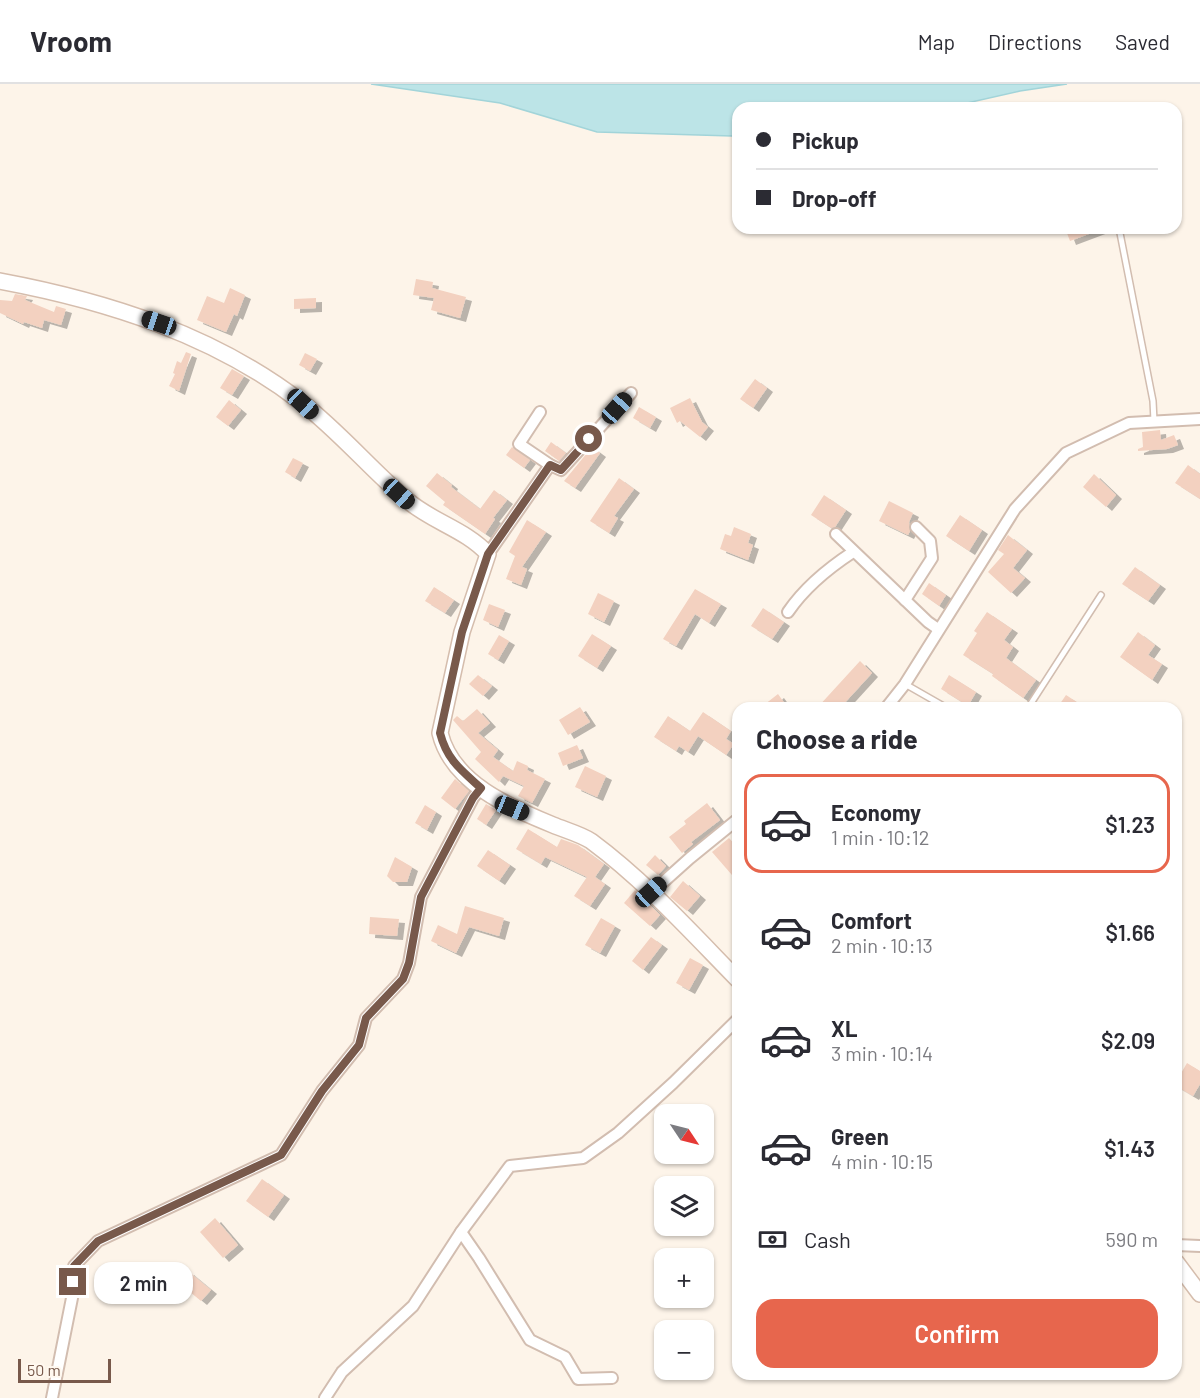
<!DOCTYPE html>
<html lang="en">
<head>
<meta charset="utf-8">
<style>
	:root { --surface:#fff; --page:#f2f2f3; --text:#2b2b33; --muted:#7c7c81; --line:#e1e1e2; --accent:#e7664d }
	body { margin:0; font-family:Barlow,sans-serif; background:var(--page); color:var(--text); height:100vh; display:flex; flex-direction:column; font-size:22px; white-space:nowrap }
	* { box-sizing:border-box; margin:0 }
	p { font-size:20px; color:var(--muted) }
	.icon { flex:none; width:33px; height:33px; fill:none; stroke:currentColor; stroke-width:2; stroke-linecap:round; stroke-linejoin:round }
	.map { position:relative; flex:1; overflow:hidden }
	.sheet { position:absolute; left:732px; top:618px; width:450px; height:678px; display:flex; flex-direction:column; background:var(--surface); border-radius:18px; box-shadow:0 2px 4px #0004 }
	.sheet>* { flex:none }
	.top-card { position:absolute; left:732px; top:18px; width:450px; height:132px; border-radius:18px; box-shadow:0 2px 4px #0004; display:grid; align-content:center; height:132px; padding:0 24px; background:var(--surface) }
	.needle { width:39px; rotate:125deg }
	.tools { position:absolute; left:654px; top:1020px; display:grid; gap:12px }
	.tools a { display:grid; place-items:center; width:60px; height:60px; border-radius:12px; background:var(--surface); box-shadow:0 2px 4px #0004; font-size:30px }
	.scale { position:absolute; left:18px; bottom:15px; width:93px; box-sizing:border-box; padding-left:6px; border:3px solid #78594b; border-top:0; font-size:16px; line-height:21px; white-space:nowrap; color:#78594b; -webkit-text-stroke:4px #fff8ef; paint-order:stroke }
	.end { position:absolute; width:27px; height:27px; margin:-14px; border:8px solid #78594b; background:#fff; box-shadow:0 0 0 3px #fff }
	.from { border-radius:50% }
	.bubble { position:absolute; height:42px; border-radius:18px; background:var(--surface); box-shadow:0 2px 4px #0004; font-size:20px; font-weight:600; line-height:42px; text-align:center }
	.car { position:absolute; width:18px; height:36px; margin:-18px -9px; border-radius:8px; box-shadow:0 0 4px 2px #0007; background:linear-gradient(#222 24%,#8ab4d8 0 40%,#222 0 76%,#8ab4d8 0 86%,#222 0) }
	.top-card b { display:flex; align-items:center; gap:21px; height:57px; font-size:22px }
	.top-card b+b { border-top:2px solid var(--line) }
	.top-card i { width:15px; height:15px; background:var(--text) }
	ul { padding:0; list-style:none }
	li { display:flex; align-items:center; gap:18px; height:99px; margin:0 12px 9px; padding:0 12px; border:3px solid transparent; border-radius:18px }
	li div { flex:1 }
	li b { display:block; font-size:22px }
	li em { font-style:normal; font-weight:600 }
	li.selected { border-color:var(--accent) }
	li>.icon { width:54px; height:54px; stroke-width:1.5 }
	h2 { padding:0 24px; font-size:27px; line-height:72px }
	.pay { display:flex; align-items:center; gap:15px; height:66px; padding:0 24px; font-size:22px }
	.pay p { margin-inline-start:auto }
	.button { display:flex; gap:12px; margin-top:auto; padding:12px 24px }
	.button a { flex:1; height:69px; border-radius:18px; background:var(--accent); color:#fff; font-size:24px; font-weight:600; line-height:69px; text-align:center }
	header { display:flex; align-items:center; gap:36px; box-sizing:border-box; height:84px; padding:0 30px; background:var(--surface); border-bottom:2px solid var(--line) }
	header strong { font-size:28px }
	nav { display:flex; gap:33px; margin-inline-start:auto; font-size:21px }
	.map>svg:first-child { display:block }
</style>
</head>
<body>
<header>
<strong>Vroom</strong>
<nav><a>Map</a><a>Directions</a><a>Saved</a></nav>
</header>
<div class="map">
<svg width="1200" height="1314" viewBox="0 0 1200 1314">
	<defs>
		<filter id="shadow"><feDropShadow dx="6" dy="4" stdDeviation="0" flood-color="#0004"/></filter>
	</defs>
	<rect width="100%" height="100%" fill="#fdf4e9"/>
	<!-- water -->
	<polygon fill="#bce4e7" stroke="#a2d4d9" stroke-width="1.5" points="371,0 1067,0 1020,7 945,24 738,24 738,52 732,52 597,48 500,19"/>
	<!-- building -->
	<g fill="#f3d1c0" filter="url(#shadow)">
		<polygon points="1065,144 1102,144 1102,145 1070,157"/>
		<polygon points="416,195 433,198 432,204 466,213 460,234 431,226 434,214 413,211"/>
		<polygon points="230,204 245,211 237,232 234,230 226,248 197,236 207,212 224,219"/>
		<polygon points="15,210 27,212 25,216 54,228 56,222 66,225 61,241 44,236 42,244 24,238 23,240 0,229 0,216 12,217"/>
		<polygon points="316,214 316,224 294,225 294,215"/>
		<polygon points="186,268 191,270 179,307 169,302 175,290 173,289 177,277 181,279"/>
		<polygon points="305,269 317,275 310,287 299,281"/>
		<polygon points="232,285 244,292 232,311 220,304"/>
		<polygon points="755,295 767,304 753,324 740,315"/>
		<polygon points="690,314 702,338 708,343 700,353 680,337 677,339 670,324"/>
		<polygon points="229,316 241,326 228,342 216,333"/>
		<polygon points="639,323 656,333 650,344 633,334"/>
		<polygon points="1160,346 1161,356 1174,351 1178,361 1167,365 1138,367 1138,365 1143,363 1142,348"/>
		<polygon points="551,358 566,369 559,377 545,367"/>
		<polygon points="512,363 530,376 524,384 506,371"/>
		<polygon points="592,363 600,369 575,404 564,397"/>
		<polygon points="293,374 303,379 295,394 285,388"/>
		<polygon points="1188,381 1200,390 1200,415 1175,399"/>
		<polygon points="437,389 452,401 451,403 480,425 494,406 507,416 493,434 495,435 485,450 443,421 445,418 426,402"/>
		<polygon points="1094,390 1116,411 1106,423 1083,403"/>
		<polygon points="619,394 634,405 614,432 618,434 609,449 590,437"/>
		<polygon points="824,411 846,426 835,443 831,444 811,431"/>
		<polygon points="889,417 913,429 909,438 910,447 908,451 879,437"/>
		<polygon points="960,431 982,446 969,467 946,452"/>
		<polygon points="527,436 546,448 522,483 527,485 521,501 506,495 515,472 509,468"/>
		<polygon points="734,443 751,450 748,459 753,461 748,476 720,465 725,450 731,452"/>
		<polygon points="1008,451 1027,466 1013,484 1025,494 1011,509 988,488 1004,470 998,466"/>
		<polygon points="1135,483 1160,501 1148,517 1122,500"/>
		<polygon points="929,499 946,511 939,522 922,510"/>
		<polygon points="434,503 454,516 445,529 425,517"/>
		<polygon points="695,505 721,520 709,539 695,530 676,562 663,555"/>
		<polygon points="598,509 614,517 604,538 588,530"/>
		<polygon points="489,520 505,526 498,543 483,536"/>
		<polygon points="763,524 784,538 772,555 751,542"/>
		<polygon points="987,528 1012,545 1004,556 1013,563 1006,574 1036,596 1023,614 992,592 993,590 963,571 977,549 974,547"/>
		<polygon points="1138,548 1155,561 1148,571 1162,580 1152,596 1120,573"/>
		<polygon points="592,550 611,562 597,584 578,572"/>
		<polygon points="499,551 509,557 498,576 488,570"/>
		<polygon points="860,577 872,589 840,624 817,624"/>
		<polygon points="478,591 492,602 483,612 469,600"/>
		<polygon points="949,591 976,608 968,622 941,605"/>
		<polygon points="778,610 788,624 760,624"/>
		<polygon points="1066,611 1086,624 1057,624"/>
		<polygon points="580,623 590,638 568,651 559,636"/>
		<polygon points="477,625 490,639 478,649 498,666 493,673 513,687 517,677 528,682 527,686 545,695 532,719 518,712 524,702 503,692 499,698 475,675 481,668 453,636 457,632 463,637"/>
		<polygon points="703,628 731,647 726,655 734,660 726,671 698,652 688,668 679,662 676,667 654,653 668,632 690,647"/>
		<polygon points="577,661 583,674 563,682 558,669"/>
		<polygon points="585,682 606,692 597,713 575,703"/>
		<polygon points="455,695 469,707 455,725 441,714"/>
		<polygon points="707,719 720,736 691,758 693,760 682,769 669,753 686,740 684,737"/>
		<polygon points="486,720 496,726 486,741 477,735"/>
		<polygon points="425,721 436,728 427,746 415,739"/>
		<polygon points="528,745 557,763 561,755 578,761 604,780 595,793 605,800 590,822 574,812 587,793 545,773 541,780 516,765"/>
		<polygon points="729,754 738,764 738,798 712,768"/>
		<polygon points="488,766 510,781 499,797 477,782"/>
		<polygon points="655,771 666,782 658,791 646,781"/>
		<polygon points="395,773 412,783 407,798 393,798 387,792"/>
		<polygon points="683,797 700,812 687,827 670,813"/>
		<polygon points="635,806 660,831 650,842 624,819"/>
		<polygon points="465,822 504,834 499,852 469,843 456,869 431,857 438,841 457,850"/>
		<polygon points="370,833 399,835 397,852 369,850"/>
		<polygon points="601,834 615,842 600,869 585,861"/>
		<polygon points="651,853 662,861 643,886 632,877"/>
		<polygon points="690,874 703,881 689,906 676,899"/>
		<polygon points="1187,979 1200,987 1200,1000 1193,1012 1176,1002 1176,998"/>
		<polygon points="262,1095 284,1111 268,1133 246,1117"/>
		<polygon points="215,1134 238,1161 223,1174 200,1148"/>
		<polygon points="188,1187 211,1206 201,1217 179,1199"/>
	</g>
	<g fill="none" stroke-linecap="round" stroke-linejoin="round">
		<defs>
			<g id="lane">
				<polyline points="1119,144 1153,317 1154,337"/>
				<polyline points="905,600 947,624"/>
				<polyline points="1028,624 1101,511"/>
			</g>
			<g id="street">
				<polyline points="550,381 561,386 631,309"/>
				<polyline points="836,450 928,538 938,545"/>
				<polyline points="488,470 550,381 519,360 540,328"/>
				<polyline points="905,516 932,474 930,457 916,443"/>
				<path d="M788 528C805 503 827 485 853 468"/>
				<polyline points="886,624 905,600 1015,425 1066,369 1129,339 1200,335"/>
				<polyline points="651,809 690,774 738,735"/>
				<polyline points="461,1148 479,1174 530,1256 565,1273 578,1295 612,1294"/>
				<polyline points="1176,1161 1200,1162"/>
				<polyline points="52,1314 72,1214 74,1182 98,1157 281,1071 322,1007 359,961 366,934 403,895 409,879 421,813 473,714 481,704"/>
				<polyline points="325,1314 342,1288 413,1222 461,1148 510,1082 583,1074 618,1049 673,999 738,935"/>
			</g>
			<g id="secondary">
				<path d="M0 197C107 217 214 251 301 318 340 348 371 386 408 417 433 438 466 446 488 470L462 548 440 649C452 699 509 723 553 741 565 746 580 750 591 757 645 797 691 848 738 896"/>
				<polyline points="1176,1178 1200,1210"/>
			</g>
		</defs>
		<!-- lane casing -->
		<use href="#lane" stroke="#d2bdb0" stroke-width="8"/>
		<!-- street casing -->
		<use href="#street" stroke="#d2bdb0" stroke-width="14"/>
		<!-- secondary casing -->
		<use href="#secondary" stroke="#d5bdad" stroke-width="18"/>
		<!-- lane -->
		<use href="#lane" stroke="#fff" stroke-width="5"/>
		<!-- street -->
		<use href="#street" stroke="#fff" stroke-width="10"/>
		<!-- secondary -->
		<use href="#secondary" stroke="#fff" stroke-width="15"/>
	</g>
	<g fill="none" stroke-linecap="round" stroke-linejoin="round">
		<!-- route -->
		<path stroke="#78594b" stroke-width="8" d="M73 1198 74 1182 98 1157 281 1071 322 1007 359 961 366 934 403 895 409 879 421 813 473 714 481 704C461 686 447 676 440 649L462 548 488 470 550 381 561 386 589 355"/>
	</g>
</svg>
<div class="tools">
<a><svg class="needle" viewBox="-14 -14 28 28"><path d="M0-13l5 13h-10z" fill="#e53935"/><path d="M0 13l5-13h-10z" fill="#7c7c81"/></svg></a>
<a><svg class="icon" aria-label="layers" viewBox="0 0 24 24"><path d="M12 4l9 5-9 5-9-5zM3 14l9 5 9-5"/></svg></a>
<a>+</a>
<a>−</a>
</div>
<div class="scale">50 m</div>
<i class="end from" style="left:589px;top:355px"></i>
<i class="end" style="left:73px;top:1198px"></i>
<div class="bubble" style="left:94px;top:1178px;width:99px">2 min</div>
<i class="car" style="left:159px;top:239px;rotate:289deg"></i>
<i class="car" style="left:303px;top:320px;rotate:133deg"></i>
<i class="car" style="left:617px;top:324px;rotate:42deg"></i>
<i class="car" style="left:399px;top:410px;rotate:132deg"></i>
<i class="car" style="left:512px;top:724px;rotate:112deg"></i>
<i class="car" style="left:651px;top:808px;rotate:48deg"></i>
<div class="top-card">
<b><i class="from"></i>Pickup</b>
<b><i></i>Drop-off</b>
</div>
<section class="sheet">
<h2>Choose a ride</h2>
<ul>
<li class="selected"><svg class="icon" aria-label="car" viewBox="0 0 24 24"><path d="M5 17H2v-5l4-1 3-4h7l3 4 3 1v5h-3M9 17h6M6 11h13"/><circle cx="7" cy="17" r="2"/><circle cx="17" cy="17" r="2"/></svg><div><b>Economy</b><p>1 min · 10:12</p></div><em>$1.23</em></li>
<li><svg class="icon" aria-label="car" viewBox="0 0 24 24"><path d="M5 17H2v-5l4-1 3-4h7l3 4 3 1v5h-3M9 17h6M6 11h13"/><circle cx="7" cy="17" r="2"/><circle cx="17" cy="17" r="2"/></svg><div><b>Comfort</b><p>2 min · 10:13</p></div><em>$1.66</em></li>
<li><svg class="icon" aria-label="car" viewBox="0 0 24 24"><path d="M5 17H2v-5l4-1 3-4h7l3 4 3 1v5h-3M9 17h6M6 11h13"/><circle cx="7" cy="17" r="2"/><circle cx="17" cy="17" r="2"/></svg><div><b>XL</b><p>3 min · 10:14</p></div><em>$2.09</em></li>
<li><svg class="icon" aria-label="car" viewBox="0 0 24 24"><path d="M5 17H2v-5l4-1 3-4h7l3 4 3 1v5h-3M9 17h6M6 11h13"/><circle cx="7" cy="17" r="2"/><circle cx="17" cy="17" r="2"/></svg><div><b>Green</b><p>4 min · 10:15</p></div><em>$1.43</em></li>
</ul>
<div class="pay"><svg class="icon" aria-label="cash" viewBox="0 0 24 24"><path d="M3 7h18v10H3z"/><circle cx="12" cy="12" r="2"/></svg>Cash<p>590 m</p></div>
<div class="button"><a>Confirm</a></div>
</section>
</div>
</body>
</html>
